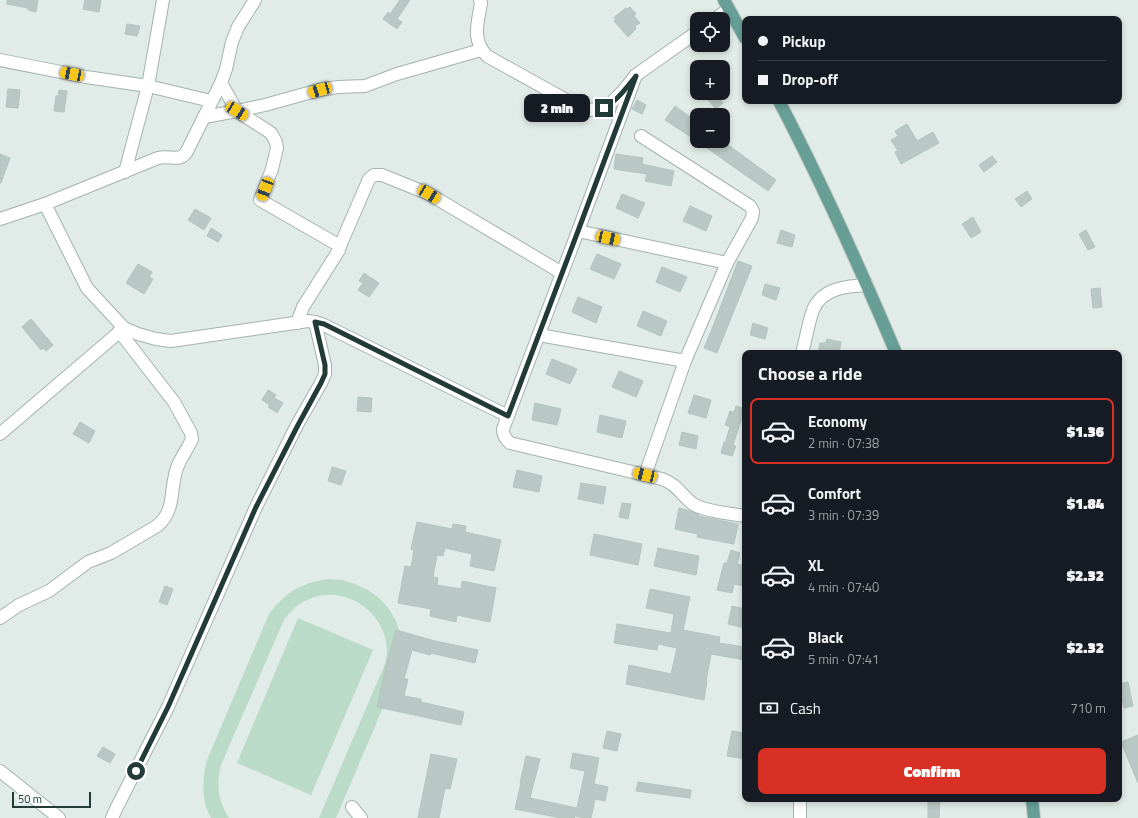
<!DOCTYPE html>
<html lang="en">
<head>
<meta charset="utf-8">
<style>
	:root { --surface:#171b24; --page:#20242c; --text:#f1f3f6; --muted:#9ea1a6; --line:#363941; --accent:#d93025 }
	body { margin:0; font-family:"Titillium Web",sans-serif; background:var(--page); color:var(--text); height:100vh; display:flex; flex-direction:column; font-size:15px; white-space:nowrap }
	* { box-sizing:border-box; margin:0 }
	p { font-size:13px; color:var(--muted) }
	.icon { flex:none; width:22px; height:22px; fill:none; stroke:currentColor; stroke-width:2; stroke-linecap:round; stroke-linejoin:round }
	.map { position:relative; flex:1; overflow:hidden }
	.sheet { position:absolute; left:742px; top:350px; width:380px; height:452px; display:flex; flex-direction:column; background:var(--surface); border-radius:8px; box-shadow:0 2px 6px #0003 }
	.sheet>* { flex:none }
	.guide { position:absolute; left:742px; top:16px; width:380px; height:88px; border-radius:8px; box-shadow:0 2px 6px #0003; display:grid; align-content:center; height:88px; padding:0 16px; background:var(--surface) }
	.buttons { position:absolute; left:690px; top:12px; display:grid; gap:8px }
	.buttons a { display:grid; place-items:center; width:40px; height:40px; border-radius:8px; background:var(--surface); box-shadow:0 2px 6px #0003; font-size:20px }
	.scale { position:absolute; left:12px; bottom:10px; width:79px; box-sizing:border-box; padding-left:4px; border:2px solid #223b36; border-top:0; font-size:11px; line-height:14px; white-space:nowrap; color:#223b36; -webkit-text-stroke:3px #f1f8f5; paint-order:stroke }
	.end { position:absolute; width:18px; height:18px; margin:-9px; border:5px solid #223b36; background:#fff; box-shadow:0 0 0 2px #fff }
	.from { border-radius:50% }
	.bubble { position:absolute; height:28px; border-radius:8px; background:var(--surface); box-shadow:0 2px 6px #0003; font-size:13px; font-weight:800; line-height:28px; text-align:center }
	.car { position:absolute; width:12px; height:24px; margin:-12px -6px; border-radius:5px; box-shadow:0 0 3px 1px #0007; background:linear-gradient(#f5c518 24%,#345 0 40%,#f5c518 0 76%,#345 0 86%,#f5c518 0) }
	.guide b { display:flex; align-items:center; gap:14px; height:38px; font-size:15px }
	.guide b+b { border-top:1px solid var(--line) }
	.guide i { width:10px; height:10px; background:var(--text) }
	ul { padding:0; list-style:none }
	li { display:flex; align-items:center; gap:12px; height:66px; margin:0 8px 6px; padding:0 8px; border:2px solid transparent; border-radius:8px }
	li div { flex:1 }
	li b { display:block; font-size:15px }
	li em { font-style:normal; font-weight:800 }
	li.selected { border-color:var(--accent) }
	li>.icon { width:36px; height:36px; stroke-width:1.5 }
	h2 { padding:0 16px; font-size:18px; line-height:48px }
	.pay { display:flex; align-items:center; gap:10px; height:44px; padding:0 16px; font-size:15px }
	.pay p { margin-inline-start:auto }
	.primary-button { display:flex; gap:8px; margin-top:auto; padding:8px 16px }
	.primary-button a { flex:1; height:46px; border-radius:8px; background:var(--accent); color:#fff; font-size:16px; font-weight:800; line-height:46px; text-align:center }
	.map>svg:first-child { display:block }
</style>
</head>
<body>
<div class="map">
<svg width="1138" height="818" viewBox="0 0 1138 818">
	<rect width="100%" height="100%" fill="#e1ebe7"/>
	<!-- garden -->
	<g fill="#badbc7">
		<path d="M328 579 342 580 355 584 368 590 379 598 389 609 396 621 400 634 399 670 336 818H319L385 664C397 620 348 580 307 600 297 604 290 612 284 620L221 765C216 786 218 800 229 818H211C201 800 202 779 207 760L269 614C286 592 301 583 328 579Z"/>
		<polygon points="298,618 373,650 311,795 237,763"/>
	</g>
	<!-- building -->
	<g fill="#b9c8c4" stroke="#b3c4bf">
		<polygon points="7,0 38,0 36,12 28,10 28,8 7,4"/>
		<polygon points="85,0 101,0 99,12 83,9"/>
		<polygon points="400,0 410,0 397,19 402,22 397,29 383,19 388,12 390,14"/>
		<polygon points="630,7 636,14 634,16 640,23 635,26 636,29 628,37 614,21 616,20 614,17 626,8 627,9"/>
		<polygon points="127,24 140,26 137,36 125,34"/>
		<polygon points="8,89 20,90 18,108 6,107"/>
		<polygon points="59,90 67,91 64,112 54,111 56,96 58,96"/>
		<polygon points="702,93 714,93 723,103 716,109"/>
		<polygon points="637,100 646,105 642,114 632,109"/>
		<polygon points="675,106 697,122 697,141 665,120"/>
		<polygon points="907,124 917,141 933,132 939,143 901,164 895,152 898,151 891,140 898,136 895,131"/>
		<polygon points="697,141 723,141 776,180 768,191"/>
		<polygon points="0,154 10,158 1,183 0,183"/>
		<polygon points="616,154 643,158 642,164 674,171 671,186 645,181 647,174 614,169"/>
		<polygon points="992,156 997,162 984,172 979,165"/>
		<polygon points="1027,191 1032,199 1021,207 1015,199"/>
		<polygon points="622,194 645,203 638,218 616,208"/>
		<polygon points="690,206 712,216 706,231 683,221"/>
		<polygon points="195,209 211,218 204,230 188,220"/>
		<polygon points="973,217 981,232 971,238 962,224"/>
		<polygon points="211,228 222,235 218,242 207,236"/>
		<polygon points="781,230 795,235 792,247 777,243"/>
		<polygon points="1086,230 1095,247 1088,250 1079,234"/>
		<polygon points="597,254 621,264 614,279 590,269"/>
		<polygon points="738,261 752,266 717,353 704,348 714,324"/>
		<polygon points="138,264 152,272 149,277 153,279 144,294 126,283"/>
		<polygon points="662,267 687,277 680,292 656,282"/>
		<polygon points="364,273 379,283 369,297 358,290 363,283 359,281"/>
		<polygon points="765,284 780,288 776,300 762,295"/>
		<polygon points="1100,288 1102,307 1093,308 1091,289"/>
		<polygon points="578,297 602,307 596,323 572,312"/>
		<polygon points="643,311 667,321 661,336 637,326"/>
		<polygon points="31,319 53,345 46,351 43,348 41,350 22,327"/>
		<polygon points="753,323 768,328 765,339 750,335"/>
		<polygon points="827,339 841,342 839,353 818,353 820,343 826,343"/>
		<polygon points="552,359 577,369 570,384 546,374"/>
		<polygon points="619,371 643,381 636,397 612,387"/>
		<polygon points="268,390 276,395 274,398 283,403 277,413 268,407 270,405 262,400"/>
		<polygon points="694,395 711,400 706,418 688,413"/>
		<polygon points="358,397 372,398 371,412 357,411"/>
		<polygon points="535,403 561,409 557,425 532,420"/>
		<polygon points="736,406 745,409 733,445 736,446 732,456 721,453 724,442 725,443 730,427 725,425 730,411 734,412"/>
		<polygon points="600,415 626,421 622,438 597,432"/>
		<polygon points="80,422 95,431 89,443 73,434"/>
		<polygon points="682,432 698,436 696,449 679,445"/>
		<polygon points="332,467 346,471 341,485 328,481"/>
		<polygon points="517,470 542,476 539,492 513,487"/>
		<polygon points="581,483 606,487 603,504 578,499"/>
		<polygon points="622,503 631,504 628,519 619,517"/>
		<polygon points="679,508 690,511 699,515 698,516 738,524 734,544 697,537 698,534 675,529"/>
		<polygon points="417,522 452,529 453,524 466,526 465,532 501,540 494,571 470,566 472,554 445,548 443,556 437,555 433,577 438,578 437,585 461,589 462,581 496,588 490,622 457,615 456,622 430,616 431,609 398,603 405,566 411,567 414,550 411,549"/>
		<polygon points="594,534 642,544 638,565 590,555"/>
		<polygon points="658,548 699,556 696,575 654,566"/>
		<polygon points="731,550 740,553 737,564 745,566 745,586 734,584 732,593 717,590 724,563 727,563"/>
		<polygon points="165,586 173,589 167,605 159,602"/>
		<polygon points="650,589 690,597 683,630 720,637 719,643 745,647 745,660 711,654 706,681 707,681 704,700 626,684 629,665 671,674 677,648 658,644 657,650 614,643 617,624 671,633 674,614 646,608"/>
		<polygon points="732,606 745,609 745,628 728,624"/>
		<polygon points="396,630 435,641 478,650 475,663 431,653 430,655 412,650 404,679 408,679 404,696 421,699 421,702 464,712 461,725 377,707 387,662"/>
		<polygon points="1128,682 1133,706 1124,708 1119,684"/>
		<polygon points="607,731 621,734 617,751 603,748"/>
		<polygon points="732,731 745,733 745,759 727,756"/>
		<polygon points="1138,735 1138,783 1121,742"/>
		<polygon points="103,747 115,754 110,763 97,756"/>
		<polygon points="573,753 599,758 594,784 608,787 605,801 595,799 591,818 585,818 575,816 574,818 561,818 515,809 521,783 520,783 526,756 540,759 530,798 577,808 585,771 570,768"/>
		<polygon points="431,754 457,759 450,789 445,788 439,818 418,818"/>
		<polygon points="638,782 691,790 690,798 636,791"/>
		<polygon points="928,799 940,799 939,818 928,818"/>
	</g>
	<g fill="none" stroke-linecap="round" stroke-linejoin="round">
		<defs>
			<g id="street">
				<path d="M480 0 481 3C478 23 471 39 487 56L577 106 591 110 604 108 608 106 623 91 636 75 697 32"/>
				<polyline points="715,19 729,9"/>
				<polyline points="0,60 86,77 148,86 211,101"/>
				<path d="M636 75 578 231 503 429C503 435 505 439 510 443L662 479C678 485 681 495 693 504 703 511 732 514 745 516"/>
				<polyline points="221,83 237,111 271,133 276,142 277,148 272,169 260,200 340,246 339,250 303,307 297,323"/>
				<polyline points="204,117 237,111 265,105 319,90 338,87 365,86 397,74 481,50"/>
				<polyline points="641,136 750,206 753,211 752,218 727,263 685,361 645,475"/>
				<polyline points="125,172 148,86 163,0"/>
				<polyline points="45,204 87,288 124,328 138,334 156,339 171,341 308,321 315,322 324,325 508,416"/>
				<path d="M0 219 45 204 158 158C169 155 179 162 186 153L221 83 226 69 232 42 238 27 255 0"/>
				<polyline points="578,231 727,263"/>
				<polyline points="340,246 369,179 374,175 382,175 429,194 562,273"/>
				<polyline points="539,335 685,361"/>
				<path d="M802 353C806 339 808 324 813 310 822 288 847 286 867 285"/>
				<polyline points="0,434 124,328"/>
				<path d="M0 618 19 605 49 591 88 562 111 553 157 526C178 509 168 485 179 463 181 458 191 443 192 439 192 438 191 434 191 433L174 402 119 331"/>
				<polyline points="0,771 59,818"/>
				<polyline points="352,807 361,818"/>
				<polyline points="112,818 116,809 168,707 256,507 297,425 321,383 325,374 325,365 315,322"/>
				<polyline points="800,818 800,799"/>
			</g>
			<g id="primary">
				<polyline points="724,0 745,38"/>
				<path d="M779 101C822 183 860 268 896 353"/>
				<polyline points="1032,799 1034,818"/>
			</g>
		</defs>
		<!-- street casing -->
		<use href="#street" stroke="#a4b3ae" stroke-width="14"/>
		<!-- primary casing -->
		<use href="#primary" stroke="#c1c8c7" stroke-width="14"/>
		<!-- street -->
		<use href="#street" stroke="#fff" stroke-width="12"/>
		<!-- primary -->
		<use href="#primary" stroke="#679f96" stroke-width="12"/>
	</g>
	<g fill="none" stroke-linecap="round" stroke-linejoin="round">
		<!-- route -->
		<path stroke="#223b36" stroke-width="5" d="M136 771 168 707 256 507 298 425 321 383 325 374V365L315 322 324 324 508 416 578 231 636 76C627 87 617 101 604 108"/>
	</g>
</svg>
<div class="buttons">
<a><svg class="icon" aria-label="locate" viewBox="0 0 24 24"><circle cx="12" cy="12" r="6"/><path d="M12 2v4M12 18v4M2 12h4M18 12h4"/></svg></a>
<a>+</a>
<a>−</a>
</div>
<div class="scale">50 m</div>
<i class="end from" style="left:136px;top:771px"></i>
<i class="end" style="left:604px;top:108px"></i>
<div class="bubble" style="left:524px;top:94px;width:66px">2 min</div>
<i class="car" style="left:72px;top:74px;rotate:281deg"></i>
<i class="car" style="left:320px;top:90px;rotate:254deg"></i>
<i class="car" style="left:237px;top:111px;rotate:122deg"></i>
<i class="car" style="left:265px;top:189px;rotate:201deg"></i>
<i class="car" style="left:429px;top:194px;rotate:121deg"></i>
<i class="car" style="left:608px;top:238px;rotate:102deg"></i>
<i class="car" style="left:645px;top:475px;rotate:283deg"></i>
<div class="guide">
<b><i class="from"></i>Pickup</b>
<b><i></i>Drop-off</b>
</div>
<section class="sheet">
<h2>Choose a ride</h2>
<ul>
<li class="selected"><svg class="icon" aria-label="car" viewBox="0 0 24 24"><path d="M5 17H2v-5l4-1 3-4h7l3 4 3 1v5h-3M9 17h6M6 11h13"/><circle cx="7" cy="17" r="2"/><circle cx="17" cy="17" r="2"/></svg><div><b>Economy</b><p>2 min · 07:38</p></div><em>$1.36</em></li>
<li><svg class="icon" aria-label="car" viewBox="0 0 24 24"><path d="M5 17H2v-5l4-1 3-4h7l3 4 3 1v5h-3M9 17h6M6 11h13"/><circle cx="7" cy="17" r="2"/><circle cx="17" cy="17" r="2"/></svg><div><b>Comfort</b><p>3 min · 07:39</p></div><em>$1.84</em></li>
<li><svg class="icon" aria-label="car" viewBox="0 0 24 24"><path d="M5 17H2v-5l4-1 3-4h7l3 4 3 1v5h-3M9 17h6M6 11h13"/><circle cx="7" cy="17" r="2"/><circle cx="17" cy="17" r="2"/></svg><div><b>XL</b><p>4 min · 07:40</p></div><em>$2.32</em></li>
<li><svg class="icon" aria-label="car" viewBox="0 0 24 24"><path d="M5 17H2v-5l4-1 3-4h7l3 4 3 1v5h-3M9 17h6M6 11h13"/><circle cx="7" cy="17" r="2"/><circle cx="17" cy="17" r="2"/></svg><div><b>Black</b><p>5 min · 07:41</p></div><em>$2.32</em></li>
</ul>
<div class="pay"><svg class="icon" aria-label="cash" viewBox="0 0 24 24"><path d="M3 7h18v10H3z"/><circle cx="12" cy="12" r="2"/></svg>Cash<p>710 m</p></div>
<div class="primary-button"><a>Confirm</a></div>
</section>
</div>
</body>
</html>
